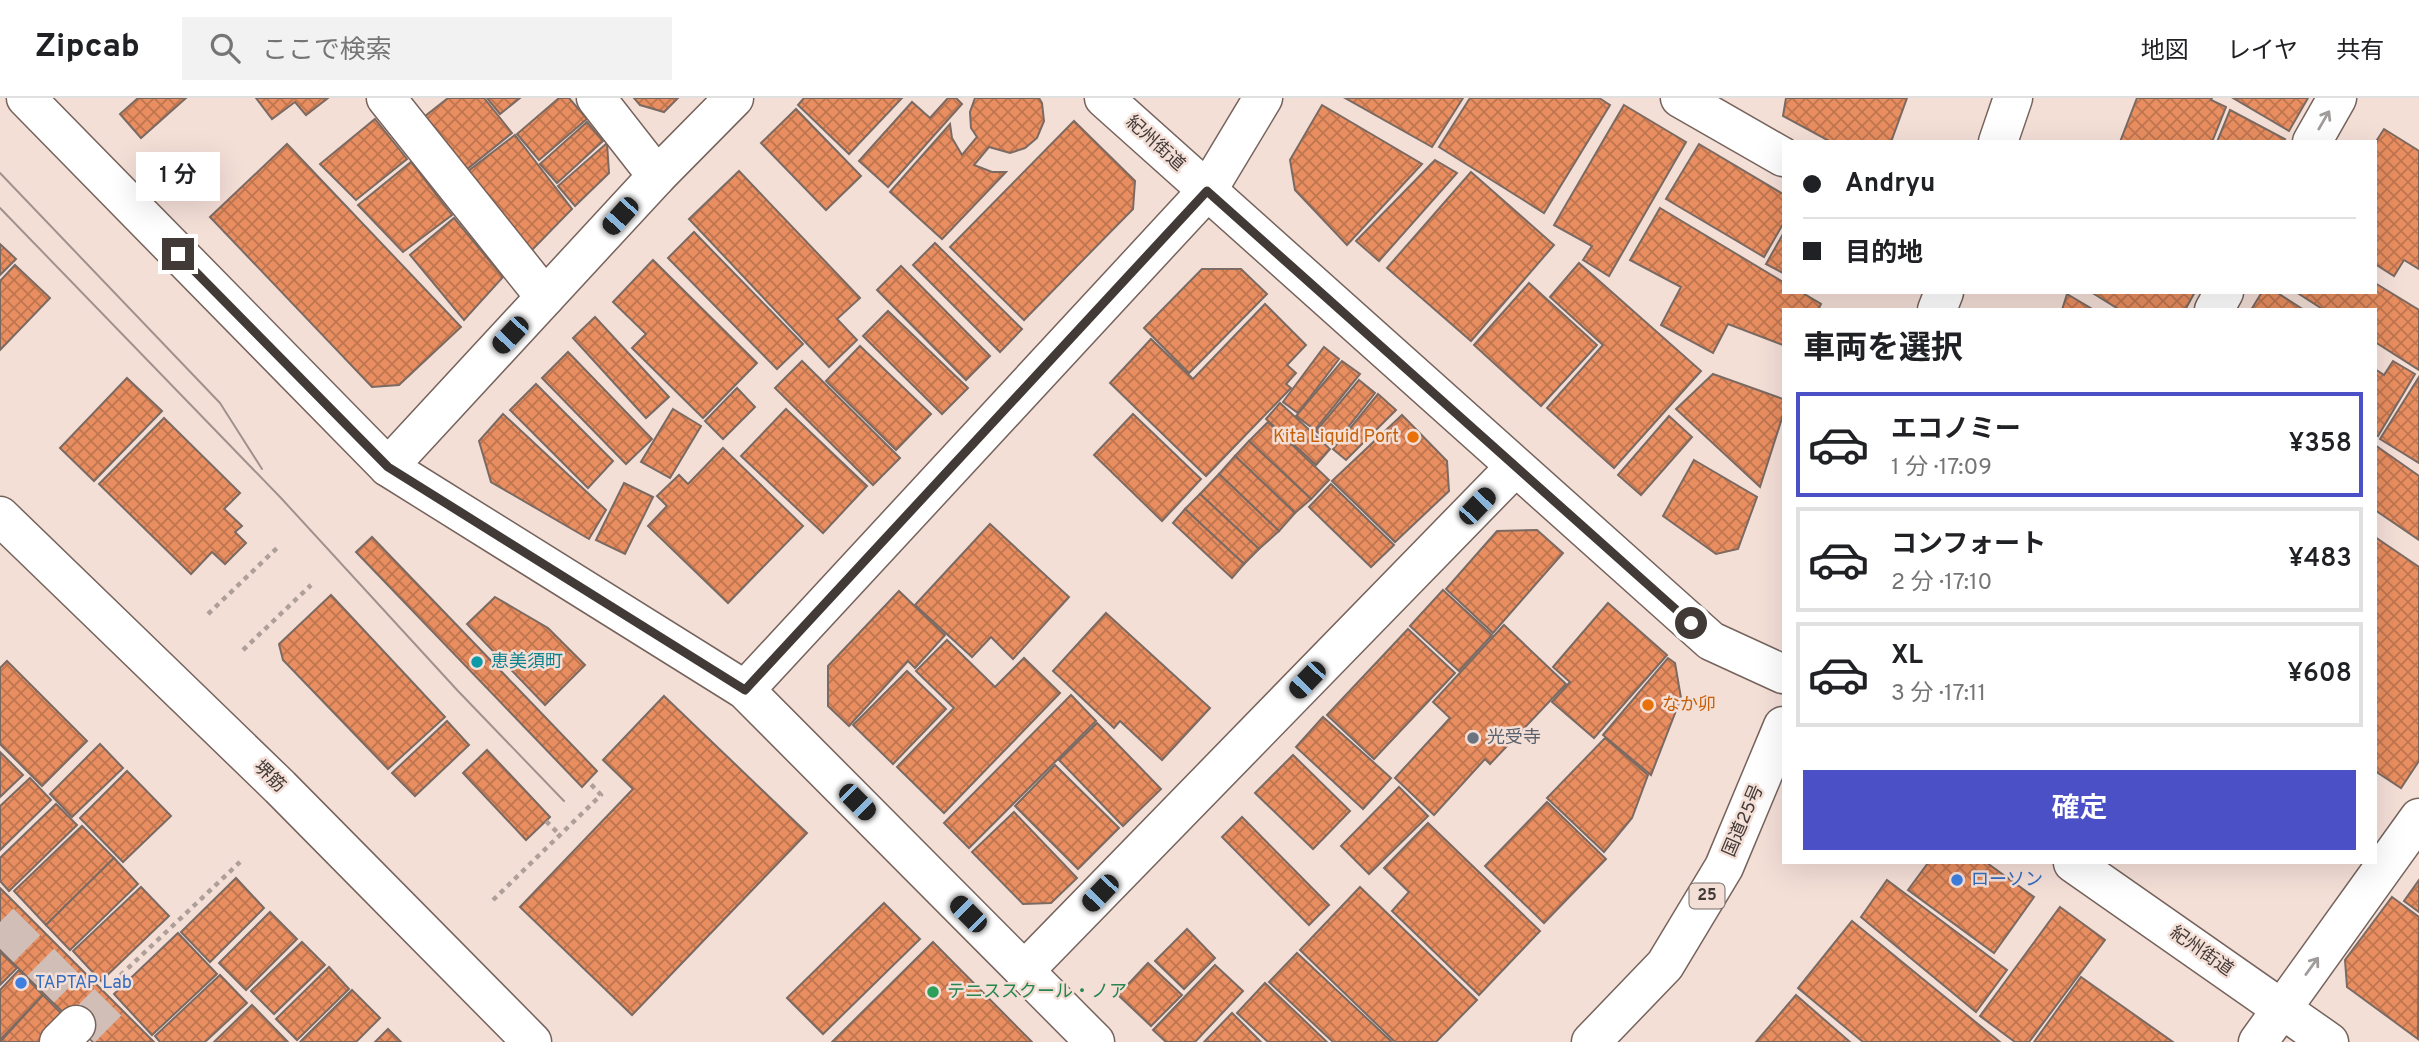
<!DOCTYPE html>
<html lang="ja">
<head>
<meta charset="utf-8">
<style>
	:root { --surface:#fff; --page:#f2f2f2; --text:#202124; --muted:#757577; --line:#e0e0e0; --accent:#4c50c6 }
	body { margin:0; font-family:Overpass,"Noto Sans JP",sans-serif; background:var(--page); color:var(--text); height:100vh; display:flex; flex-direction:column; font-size:26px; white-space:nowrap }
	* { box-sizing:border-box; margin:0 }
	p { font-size:23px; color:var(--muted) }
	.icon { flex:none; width:38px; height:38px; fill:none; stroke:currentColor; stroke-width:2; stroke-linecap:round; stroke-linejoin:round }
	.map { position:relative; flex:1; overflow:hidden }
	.side { position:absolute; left:1782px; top:210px; width:595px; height:556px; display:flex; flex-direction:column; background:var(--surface); border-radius:0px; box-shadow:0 7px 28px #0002 }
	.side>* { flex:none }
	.hud { position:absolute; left:1782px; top:42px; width:595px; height:154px; border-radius:0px; box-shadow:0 7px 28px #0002; display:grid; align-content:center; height:154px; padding:0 21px; background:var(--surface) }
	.end { position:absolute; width:32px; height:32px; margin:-16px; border:9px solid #423a37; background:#fff; box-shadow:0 0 0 4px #fff }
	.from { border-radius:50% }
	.bubble { position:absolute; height:49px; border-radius:0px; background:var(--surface); box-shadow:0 7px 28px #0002; font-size:23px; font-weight:600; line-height:49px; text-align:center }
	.car { position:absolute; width:21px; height:42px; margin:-21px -10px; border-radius:9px; box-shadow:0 0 5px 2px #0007; background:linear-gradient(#222 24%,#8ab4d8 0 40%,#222 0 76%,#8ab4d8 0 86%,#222 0) }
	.hud b { display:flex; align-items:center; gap:24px; height:66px; font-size:26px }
	.hud b+b { border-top:2px solid var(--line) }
	.hud i { width:18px; height:18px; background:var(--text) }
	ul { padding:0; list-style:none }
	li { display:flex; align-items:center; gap:21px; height:105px; margin:0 14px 10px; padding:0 7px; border:4px solid var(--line); border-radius:0px }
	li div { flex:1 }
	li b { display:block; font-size:26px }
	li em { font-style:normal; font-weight:600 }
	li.current { border-color:var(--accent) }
	li>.icon { width:63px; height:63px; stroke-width:1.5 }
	h2 { padding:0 21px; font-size:32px; line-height:84px }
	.action { display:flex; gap:14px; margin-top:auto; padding:14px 21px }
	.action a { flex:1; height:80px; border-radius:0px; background:var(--accent); color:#fff; font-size:28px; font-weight:600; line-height:80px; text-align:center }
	header { display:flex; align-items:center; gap:42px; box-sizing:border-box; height:98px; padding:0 35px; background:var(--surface); border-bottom:2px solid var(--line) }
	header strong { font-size:33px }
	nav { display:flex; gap:38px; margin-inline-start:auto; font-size:24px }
	.search { width:490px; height:63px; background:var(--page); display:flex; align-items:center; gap:18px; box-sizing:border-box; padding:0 24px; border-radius:0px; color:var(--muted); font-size:26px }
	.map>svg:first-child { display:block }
</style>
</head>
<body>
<header>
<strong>Zipcab</strong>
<div class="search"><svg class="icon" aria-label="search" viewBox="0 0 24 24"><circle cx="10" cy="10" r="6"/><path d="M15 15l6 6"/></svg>ここで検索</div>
<nav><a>地図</a><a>レイヤ</a><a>共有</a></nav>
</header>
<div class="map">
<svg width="2419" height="944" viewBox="0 0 2419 944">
	<defs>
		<pattern id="building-cross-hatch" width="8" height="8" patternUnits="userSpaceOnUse" patternTransform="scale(1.75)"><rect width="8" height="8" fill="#e98e60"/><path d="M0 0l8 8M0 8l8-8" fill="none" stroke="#be7550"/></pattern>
	</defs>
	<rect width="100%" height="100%" fill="#f4dfd7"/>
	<!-- building -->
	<g fill="url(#building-cross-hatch)" stroke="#7b6a62" stroke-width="2">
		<polygon points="138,0 186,0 141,40 120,16"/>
		<polygon points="256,0 328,0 306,17 295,4 272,21"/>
		<polygon points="448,0 484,0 512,35 466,72 424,19"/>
		<polygon points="487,0 520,0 500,16"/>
		<polygon points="559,0 569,0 587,21 539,62 517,36"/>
		<polygon points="634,0 678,0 664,14 640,7"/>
		<polygon points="804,0 902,0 849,56 798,7"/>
		<polygon points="948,0 956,0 962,6 888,89 859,63 912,4 930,20"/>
		<polygon points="975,0 1039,0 1042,5 1044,23 1037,40 1025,50 1010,55 989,49 974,67 992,74 1006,74 942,141 890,94 950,26 952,40 962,57 977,39 971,30 970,14"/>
		<polygon points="1345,0 1463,0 1432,49"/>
		<polygon points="1470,0 1599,0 1610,7 1544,115 1439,49"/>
		<polygon points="1786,0 1907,0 1891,44 1831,44 1783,18"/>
		<polygon points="2137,0 2212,0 2211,2 2226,9 2212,44 2120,44"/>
		<polygon points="2233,0 2308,0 2289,33"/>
		<polygon points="1322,7 1422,66 1347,147 1295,92 1290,62"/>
		<polygon points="1624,7 1686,44 1609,178 1583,162 1592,148 1554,127"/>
		<polygon points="796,11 861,78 826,112 761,45"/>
		<polygon points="2230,12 2285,41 2283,44 2217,44"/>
		<polygon points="375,21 407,61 356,102 320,66"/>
		<polygon points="1074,23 1135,83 1133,111 1024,222 950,149"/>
		<polygon points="587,24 603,43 557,85 540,66"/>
		<polygon points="2384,31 2419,53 2419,171 2404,162 2394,178 2375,166 2375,45"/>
		<polygon points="515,37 572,111 531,153 467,74"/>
		<polygon points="607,45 609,75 575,108 558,88"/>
		<polygon points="287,46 461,229 399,287 372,289 210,119"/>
		<polygon points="1699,46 1783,96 1783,126 1764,159 1666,101"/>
		<polygon points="1435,62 1457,75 1379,163 1356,143"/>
		<polygon points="411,64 452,117 403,154 358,107"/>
		<polygon points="739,73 860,200 837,221 857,242 829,269 689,121"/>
		<polygon points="1471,74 1554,147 1471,243 1387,170"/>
		<polygon points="1660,110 1783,184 1783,194 1801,194 1821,206 1818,212 1783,212 1783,247 1728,226 1713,255 1661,227 1681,189 1630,162"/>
		<polygon points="454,120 503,179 464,222 410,157"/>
		<polygon points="694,134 803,246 777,271 668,160"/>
		<polygon points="1783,136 1783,175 1766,166"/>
		<polygon points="935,145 1022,231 1000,254 913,167"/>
		<polygon points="0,146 16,161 0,177"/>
		<polygon points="653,162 757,265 703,320 632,250 646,236 613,204"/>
		<polygon points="1579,165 1701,273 1614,370 1547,310 1603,247 1550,199"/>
		<polygon points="15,167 50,200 0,252 0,183"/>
		<polygon points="901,168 990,258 966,282 877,192"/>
		<polygon points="1202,171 1241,171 1267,196 1189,275 1144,230"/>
		<polygon points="1529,185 1597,247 1541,308 1474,247"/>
		<polygon points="2375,185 2419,212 2419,272 2375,244 2375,212 2324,212 2296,194 2375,194"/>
		<polygon points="2091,194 2195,194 2185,212 2120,212"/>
		<polygon points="2262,194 2276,194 2304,212 2251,212"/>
		<polygon points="2067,196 2094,212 2062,212"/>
		<polygon points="1265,206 1306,247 1287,267 1296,275 1286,286 1291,290 1206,378 1110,285 1151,241 1193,281"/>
		<polygon points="888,213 968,290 942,316 863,238"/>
		<polygon points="595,219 669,299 646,320 573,240"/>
		<polygon points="860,248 931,316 896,352 826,283"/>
		<polygon points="1324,249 1339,261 1298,315 1283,304"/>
		<polygon points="568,254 652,341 626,366 542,280"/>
		<polygon points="802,263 900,360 873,387 775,290"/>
		<polygon points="1342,263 1360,276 1315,332 1296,318"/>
		<polygon points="2393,263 2415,276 2378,338 2375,336 2375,271 2384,277"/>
		<polygon points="1713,276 1783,301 1783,317 1760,389 1676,311"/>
		<polygon points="2419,279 2419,365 2380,341"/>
		<polygon points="127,280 162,313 94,383 60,350"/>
		<polygon points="1359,282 1375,295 1334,347 1316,333"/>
		<polygon points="536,286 613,363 588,390 510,312"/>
		<polygon points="737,290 755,309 723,341 705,323"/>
		<polygon points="1378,296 1396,312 1346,362 1333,351"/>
		<polygon points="1280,305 1330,351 1316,367 1266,321"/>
		<polygon points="673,311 701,328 670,380 641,364"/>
		<polygon points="786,311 867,388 823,435 741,358"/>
		<polygon points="503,316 606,412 589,441 491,384 479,343"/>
		<polygon points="1133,316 1201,381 1162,423 1094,357"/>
		<polygon points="1402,317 1447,363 1449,393 1395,444 1332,383"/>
		<polygon points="1669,318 1692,339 1641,397 1618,377"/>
		<polygon points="164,320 240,395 224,411 242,428 235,434 246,445 225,466 212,454 191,476 99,386"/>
		<polygon points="1268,324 1329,382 1311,401 1249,343"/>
		<polygon points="1249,343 1311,401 1295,415 1235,358"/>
		<polygon points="2375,347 2419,378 2419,442 2375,412"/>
		<polygon points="723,350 803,428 728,505 648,428 667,408 657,398 679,377 688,386"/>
		<polygon points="1235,358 1295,415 1279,433 1219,376"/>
		<polygon points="1694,362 1757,399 1738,451 1716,456 1663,418"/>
		<polygon points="1219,376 1279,433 1259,451 1200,396"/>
		<polygon points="624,385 653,399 625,456 596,442"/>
		<polygon points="1331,386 1394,447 1371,469 1309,409"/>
		<polygon points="1200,396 1259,451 1244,466 1185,411"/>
		<polygon points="1185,411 1244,466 1232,480 1173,425"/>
		<polygon points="990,426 1069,499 1013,561 991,539 972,559 915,507"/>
		<polygon points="1537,432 1563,455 1493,535 1446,491 1497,433"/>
		<polygon points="372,439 597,673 582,689 356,454"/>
		<polygon points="2375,439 2419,469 2419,663 2401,690 2375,673"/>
		<polygon points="1443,492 1492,537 1459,573 1410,528"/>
		<polygon points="899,493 945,537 915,570 908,563 849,628 828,608 828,568"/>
		<polygon points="331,497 445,619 388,671 283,562 279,546"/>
		<polygon points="495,499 548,530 585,567 545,607 467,526"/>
		<polygon points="1608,505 1667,557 1594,640 1552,604 1570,584 1553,569"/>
		<polygon points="1106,515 1210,610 1162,662 1120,623 1114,630 1053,573"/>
		<polygon points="1504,527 1566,586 1490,666 1485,661 1434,717 1395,680 1450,620 1433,604"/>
		<polygon points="1408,531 1455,575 1374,661 1327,617"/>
		<polygon points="947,542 995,589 1024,560 1060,595 944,715 897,669 954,610 916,573"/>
		<polygon points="1668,560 1675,565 1681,600 1651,677 1603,637"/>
		<polygon points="7,563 87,643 42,688 0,646 0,570"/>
		<polygon points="907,573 946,611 893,666 853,627"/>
		<polygon points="1071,597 1096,623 969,750 944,725"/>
		<polygon points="664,598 807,735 632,917 520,809 633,691 603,662"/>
		<polygon points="1323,619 1391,680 1363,711 1296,649"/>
		<polygon points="447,623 469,647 415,698 392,675"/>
		<polygon points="1097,625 1161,691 1123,728 1059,662"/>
		<polygon points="1605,640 1648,677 1632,720 1604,754 1547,700"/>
		<polygon points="100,646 123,670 72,719 50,696"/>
		<polygon points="487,652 550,719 526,742 463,675"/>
		<polygon points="0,654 23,677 0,699"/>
		<polygon points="1293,657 1350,713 1313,751 1255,695"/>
		<polygon points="1055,667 1119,730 1078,771 1015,708"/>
		<polygon points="127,673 171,718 123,764 80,720"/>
		<polygon points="30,680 51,702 0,752 0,708"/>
		<polygon points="1399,689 1428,718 1369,776 1341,748"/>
		<polygon points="1547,704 1606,761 1544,825 1485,768"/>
		<polygon points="56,706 77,727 9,793 0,783 0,760"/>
		<polygon points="1014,714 1077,780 1051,805 1023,806 972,754"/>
		<polygon points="1242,719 1329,807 1309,827 1222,739"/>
		<polygon points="1428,725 1540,833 1479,897 1392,813 1409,794 1384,770"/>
		<polygon points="82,728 114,760 46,827 14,793"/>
		<polygon points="114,760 138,786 70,852 46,827"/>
		<polygon points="1928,765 1987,765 2034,799 1994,855 1908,792"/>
		<polygon points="236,780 264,810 210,864 181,834"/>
		<polygon points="1887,782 2007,872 1976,914 1861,819"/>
		<polygon points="2419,782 2419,814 2404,803"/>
		<polygon points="141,789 169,818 101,883 73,853"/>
		<polygon points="1360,789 1477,902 1436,944 1395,944 1300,852"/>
		<polygon points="0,790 154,944 93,944 0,852"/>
		<polygon points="2392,799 2419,819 2418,941 2347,889 2345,862"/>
		<polygon points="884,805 920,841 823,936 787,900"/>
		<polygon points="2060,809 2105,842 2029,944 2015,944 1980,918"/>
		<polygon points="270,814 297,841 246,892 219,865"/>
		<polygon points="1852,823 2000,944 1863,944 1798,890"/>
		<polygon points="1187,831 1215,860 1184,891 1155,863"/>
		<polygon points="178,835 217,876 152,937 114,896"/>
		<polygon points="302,844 325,867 274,916 251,893"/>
		<polygon points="933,844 1032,944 832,944"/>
		<polygon points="0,854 17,870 0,887"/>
		<polygon points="1297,855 1392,944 1333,944 1269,884"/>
		<polygon points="1148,865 1182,897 1151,928 1118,897"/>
		<polygon points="1215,867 1243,893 1195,944 1166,944 1153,932"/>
		<polygon points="329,869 349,891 297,942 276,921"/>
		<polygon points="19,872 43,897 0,942 0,892"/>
		<polygon points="220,877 247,905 205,944 160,944 155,938"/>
		<polygon points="2081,879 2173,944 2034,944"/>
		<polygon points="1265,885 1327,944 1268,944 1237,915"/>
		<polygon points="352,892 380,920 356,944 300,944"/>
		<polygon points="43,897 68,922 48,944 0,944"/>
		<polygon points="1796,897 1850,944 1756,944"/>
		<polygon points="252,907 288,944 214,944"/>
		<polygon points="1232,915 1261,944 1204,944"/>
		<polygon points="388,931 401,944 375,944"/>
	</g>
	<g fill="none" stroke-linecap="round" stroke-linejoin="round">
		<!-- minor-tunnel -->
		<polyline stroke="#d0beb7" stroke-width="38" stroke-dasharray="38 19" stroke-linecap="butt" points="0,824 121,944"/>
		<defs>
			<g id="minor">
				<polyline points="26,0 388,369 745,592 1095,944"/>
				<polyline points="386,0 545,199"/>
				<polyline points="596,0 657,78"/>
				<polyline points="1104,0 1711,543 1783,576"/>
				<polyline points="1680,0 1783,59"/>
				<polyline points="2312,44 2337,0"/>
				<polyline points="2214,212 2224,194"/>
				<polyline points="388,369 657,78 734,0"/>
				<polyline points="0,418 280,689 532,944"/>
				<polyline points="745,592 1207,93 1263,0"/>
				<polyline points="2073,765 2329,944"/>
				<polyline points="1024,873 1515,369"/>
				<polyline points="59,944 76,927"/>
				<polyline points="2258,944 2419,720"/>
			</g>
			<g id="highway">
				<polyline points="1998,44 2013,0"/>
				<polyline points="1937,212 1944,194"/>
				<polyline points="1591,944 1665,867 1724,769 1783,628"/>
			</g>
		</defs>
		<!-- minor casing -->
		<use href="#minor" stroke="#75635c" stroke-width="41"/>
		<!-- highway casing -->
		<use href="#highway" stroke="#75635c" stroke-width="41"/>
		<!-- path -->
		<g stroke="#af9f99" stroke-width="4.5" stroke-dasharray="5 5" stroke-linecap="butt">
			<polyline points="208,516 277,450"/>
			<polyline points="243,552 311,487"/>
			<polyline points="546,723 560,737"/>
			<polyline points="493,802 601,697 588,683"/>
			<polyline points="106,891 240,764"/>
		</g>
		<!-- minor -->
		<use href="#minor" stroke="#fff" stroke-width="38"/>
		<!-- highway -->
		<use href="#highway" stroke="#fff" stroke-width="38"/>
		<!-- tram -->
		<g stroke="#a0918c" stroke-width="2">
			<polyline points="0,75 220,305 262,371"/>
			<polyline points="0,110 281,400 458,593 564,703"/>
		</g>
	</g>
	<!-- one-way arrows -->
	<defs><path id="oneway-shaft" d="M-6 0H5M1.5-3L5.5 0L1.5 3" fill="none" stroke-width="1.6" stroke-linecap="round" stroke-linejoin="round" transform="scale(1.75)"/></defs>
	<g stroke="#a09c9b">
		<use href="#oneway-shaft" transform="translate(2324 22) rotate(-60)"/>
		<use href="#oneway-shaft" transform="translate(2312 868) rotate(-54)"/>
	</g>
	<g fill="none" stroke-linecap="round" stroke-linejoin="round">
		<!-- route -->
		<polyline stroke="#423a37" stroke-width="9" points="178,156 388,369 745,592 1207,93 1691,525"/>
	</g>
	<!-- markers -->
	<g fill="#e8710a" stroke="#f4dfd7" stroke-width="2.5">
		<circle cx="1413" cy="339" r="7"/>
		<circle cx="1648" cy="607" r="7"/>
	</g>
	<circle fill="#0f9aa8" stroke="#f4dfd7" stroke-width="2.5" cx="477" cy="564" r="7"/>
	<circle fill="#6b7280" stroke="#f4dfd7" stroke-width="2.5" cx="1473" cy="640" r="7"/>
	<g fill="#3f7fe0" stroke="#f4dfd7" stroke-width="2.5">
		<circle cx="1957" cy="782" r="7"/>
		<circle cx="21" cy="885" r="7"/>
	</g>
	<circle fill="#2e9e5b" stroke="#f4dfd7" stroke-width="2.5" cx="933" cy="894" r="7"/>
	<g text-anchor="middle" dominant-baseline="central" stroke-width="5" stroke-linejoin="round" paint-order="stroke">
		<!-- shield labels -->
		<rect fill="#f4dfd7" stroke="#776c67" stroke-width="2" x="1689.5" y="785.5" width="35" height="25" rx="5"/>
		<g font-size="16" font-weight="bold" fill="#423a37">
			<text x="1707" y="798">25</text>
		</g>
		<!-- street labels -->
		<g font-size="18" fill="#423a37" stroke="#f4dfd7">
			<text transform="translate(1155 46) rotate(42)">紀州街道</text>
			<text transform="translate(269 679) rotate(44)">堺筋</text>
			<text transform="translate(1744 723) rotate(-67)">国道25号</text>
			<text transform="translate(2201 854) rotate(35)">紀州街道</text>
		</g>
		<!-- food labels -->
		<g font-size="18" fill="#c56008" stroke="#f4dfd7" text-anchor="end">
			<text x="1399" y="339">Kita Liquid Port</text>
			<text x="1662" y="607" text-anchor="start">なか卯</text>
		</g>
		<!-- culture labels -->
		<g font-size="18" fill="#0d838f" stroke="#f4dfd7" text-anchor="start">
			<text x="491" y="564">恵美須町</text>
		</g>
		<!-- worship labels -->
		<g font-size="18" fill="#5b616d" stroke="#f4dfd7" text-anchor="start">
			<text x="1487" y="640">光受寺</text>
		</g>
		<!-- shop labels -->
		<g font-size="18" fill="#366cbe" stroke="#f4dfd7" text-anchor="start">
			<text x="1971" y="782">ローソン</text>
			<text x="35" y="885">TAPTAP Lab</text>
		</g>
		<!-- leisure labels -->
		<g font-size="18" fill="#27864d" stroke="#f4dfd7" text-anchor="start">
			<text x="947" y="894">テニススクール・ノア</text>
		</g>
	</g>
</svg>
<i class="end from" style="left:1691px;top:525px"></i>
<i class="end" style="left:178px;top:156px"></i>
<div class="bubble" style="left:136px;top:54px;width:84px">1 分</div>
<i class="car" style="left:620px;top:118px;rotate:222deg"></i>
<i class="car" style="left:510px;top:237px;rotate:223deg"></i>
<i class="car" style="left:1477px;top:408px;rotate:44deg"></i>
<i class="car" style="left:1307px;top:582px;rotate:224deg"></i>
<i class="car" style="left:857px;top:704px;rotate:135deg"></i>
<i class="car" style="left:1100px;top:795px;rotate:224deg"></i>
<i class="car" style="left:968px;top:816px;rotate:315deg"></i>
<div class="hud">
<b><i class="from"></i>Andryu</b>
<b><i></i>目的地</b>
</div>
<section class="side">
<h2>車両を選択</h2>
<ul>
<li class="current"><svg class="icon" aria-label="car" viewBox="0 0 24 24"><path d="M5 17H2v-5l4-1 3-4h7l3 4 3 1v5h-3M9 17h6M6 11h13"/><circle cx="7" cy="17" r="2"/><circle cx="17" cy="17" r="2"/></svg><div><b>エコノミー</b><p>1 分 · 17:09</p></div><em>¥358</em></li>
<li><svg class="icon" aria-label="car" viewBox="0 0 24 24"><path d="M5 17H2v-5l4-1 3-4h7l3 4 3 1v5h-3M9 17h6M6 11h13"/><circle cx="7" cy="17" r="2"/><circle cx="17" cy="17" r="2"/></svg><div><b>コンフォート</b><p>2 分 · 17:10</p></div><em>¥483</em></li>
<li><svg class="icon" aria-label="car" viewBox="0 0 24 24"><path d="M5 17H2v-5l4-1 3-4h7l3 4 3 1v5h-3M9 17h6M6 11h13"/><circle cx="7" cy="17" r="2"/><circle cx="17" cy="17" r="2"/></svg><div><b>XL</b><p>3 分 · 17:11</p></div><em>¥608</em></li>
</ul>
<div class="action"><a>確定</a></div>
</section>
</div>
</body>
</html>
